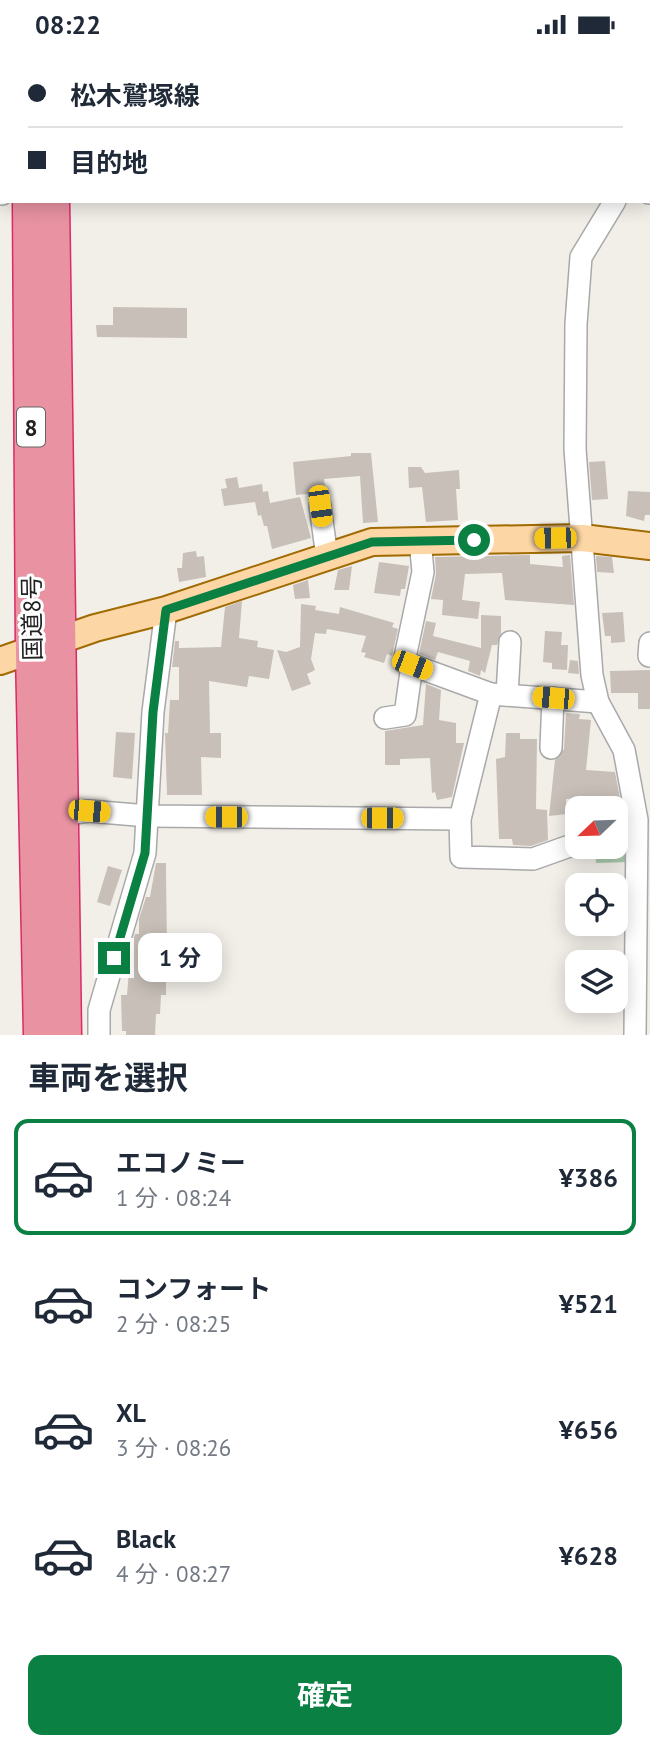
<!DOCTYPE html>
<html lang="ja">
<head>
<meta charset="utf-8">
<style>
	:root { --surface:#fff; --page:#f2f2f3; --text:#1f2937; --muted:#747a83; --line:#e0e1e3; --accent:#0b8043 }
	body { margin:0; font-family:"PT Sans","Noto Sans JP",sans-serif; background:var(--page); color:var(--text); height:100vh; display:flex; flex-direction:column; font-size:26px; white-space:nowrap }
	* { box-sizing:border-box; margin:0 }
	p { font-size:23px; color:var(--muted) }
	.icon { flex:none; width:38px; height:38px; fill:none; stroke:currentColor; stroke-width:2; stroke-linecap:round; stroke-linejoin:round }
	.map { position:relative; height:986px; overflow:hidden }
	.details { display:flex; flex-direction:column; background:var(--surface); flex:1 }
	.details>* { flex:none }
	.hud { position:absolute; left:0px; top:0px; width:651px; height:154px; box-shadow:0 4px 18px #0003; display:grid; align-content:center; height:154px; padding:0 28px; background:var(--surface) }
	.needle { width:46px; rotate:247deg }
	.buttons { position:absolute; left:565px; top:747px; display:grid; gap:14px }
	.buttons a { display:grid; place-items:center; width:63px; height:63px; border-radius:14px; background:var(--surface); box-shadow:0 4px 18px #0003; font-size:35px }
	.end { position:absolute; width:32px; height:32px; margin:-16px; border:9px solid #0b8043; background:#fff; box-shadow:0 0 0 4px #fff }
	.from { border-radius:50% }
	.bubble { position:absolute; height:49px; border-radius:14px; background:var(--surface); box-shadow:0 4px 18px #0003; font-size:23px; font-weight:700; line-height:49px; text-align:center }
	.car { position:absolute; width:21px; height:42px; margin:-21px -10px; border-radius:9px; box-shadow:0 0 5px 2px #0007; background:linear-gradient(#f5c518 24%,#345 0 40%,#f5c518 0 76%,#345 0 86%,#f5c518 0) }
	.hud b { display:flex; align-items:center; gap:24px; height:66px; font-size:26px }
	.hud b+b { border-top:2px solid var(--line) }
	.hud i { width:18px; height:18px; background:var(--text) }
	ul { padding:0; list-style:none }
	li { display:flex; align-items:center; gap:21px; height:116px; margin:0 14px 10px; padding:0 14px; border:4px solid transparent; border-radius:14px }
	li div { flex:1 }
	li b { display:block; font-size:26px }
	li em { font-style:normal; font-weight:700 }
	li.active { border-color:var(--accent) }
	li>.icon { width:63px; height:63px; stroke-width:1.5 }
	h2 { padding:0 28px; font-size:32px; line-height:84px }
	.button { display:flex; gap:14px; margin-top:auto; padding:14px 28px }
	.button a { flex:1; height:80px; border-radius:14px; background:var(--accent); color:#fff; font-size:28px; font-weight:700; line-height:80px; text-align:center }
	.status { display:flex; justify-content:space-between; align-items:center; height:49px; padding:0 35px; background:var(--surface); direction:ltr }
	.status svg { height:19px; fill:currentColor }
	.map>svg:first-child { display:block }
</style>
</head>
<body>
<div class="status"><b>08:22</b><svg viewBox="0 0 49 12"><path d="M0 12V9h3v3zM5 12V6h3v6zM10 12V3h3v9zM15 12V0h3v12zM26 1h20v11H26zM47 4h2v5h-2z"/></svg></div>
<div class="map">
<svg width="650" height="986" viewBox="0 0 650 986">
	<rect width="100%" height="100%" fill="#f2efe9"/>
	<!-- cemetery -->
	<polygon fill="#aacbaf" points="628,783 628,813 596,814 595,798 616,798 616,787"/>
	<!-- building -->
	<g fill="#c7bfb8">
		<polygon points="113,258 187,259 187,289 97,288 96,276 113,276"/>
		<polygon points="351,404 371,404 378,473 363,474 360,427 324,430 325,438 319,438 319,444 296,446 293,413 351,407"/>
		<polygon points="605,412 608,450 592,451 589,413"/>
		<polygon points="408,418 421,418 425,424 459,421 460,440 456,440 458,471 426,473 422,438 409,439"/>
		<polygon points="237,428 239,439 262,435 263,443 268,442 270,454 300,448 311,489 272,500 267,477 264,477 261,466 258,467 255,453 224,457 221,440 227,439 225,430"/>
		<polygon points="628,442 650,443 650,466 645,466 644,472 626,467"/>
		<polygon points="196,502 197,508 204,507 206,528 179,533 177,519 182,519 183,504"/>
		<polygon points="530,506 530,515 563,518 562,507 570,506 574,556 505,551 502,524 465,525 462,551 480,553 478,570 442,566 443,551 431,550 436,525 435,508"/>
		<polygon points="596,507 612,508 614,524 597,523"/>
		<polygon points="379,513 409,517 405,540 401,540 400,547 374,544"/>
		<polygon points="352,517 349,541 334,541 338,521"/>
		<polygon points="308,531 310,549 295,550 293,536"/>
		<polygon points="242,552 239,589 258,592 257,598 274,601 269,630 249,627 247,638 209,632 210,684 221,684 221,709 201,708 202,746 167,746 165,684 168,684 170,651 179,651 179,618 172,618 175,592 179,592 179,599 221,598 225,558"/>
		<polygon points="301,555 316,557 315,561 339,565 340,558 394,574 392,578 398,580 392,607 387,605 384,614 364,608 366,604 361,603 366,587 327,580 326,585 315,584 311,610 315,621 307,625 311,635 292,642 277,601 286,603 300,598"/>
		<polygon points="623,563 625,593 611,594 611,587 605,587 602,564"/>
		<polygon points="481,566 501,567 501,584 497,596 492,596 485,624 481,621 480,627 468,622 470,612 438,603 435,611 419,605 426,572 436,574 433,587 481,599"/>
		<polygon points="545,582 562,583 561,596 568,596 567,621 552,620 552,614 543,613"/>
		<polygon points="570,611 578,612 579,625 568,624"/>
		<polygon points="650,621 650,660 638,660 638,644 611,644 610,622"/>
		<polygon points="426,635 441,641 439,671 456,674 456,694 464,694 452,748 437,751 435,743 432,744 430,709 400,710 400,716 385,716 385,682 423,676"/>
		<polygon points="566,664 580,665 579,670 591,671 586,721 615,723 622,760 604,760 602,753 589,753 589,749 566,750 567,765 549,767 555,711 564,700"/>
		<polygon points="116,683 135,684 132,730 113,728"/>
		<polygon points="506,684 520,684 520,690 537,690 536,760 547,761 548,791 531,797 513,796 512,790 499,790 496,710 505,708"/>
		<polygon points="156,814 166,814 166,821 167,901 163,901 162,925 166,925 166,946 161,946 160,965 156,965 155,986 126,986 126,982 122,982 121,946 127,946 131,898 135,885 139,885 139,870 146,848 150,848"/>
		<polygon points="108,817 122,821 110,857 97,853"/>
	</g>
	<g fill="none" stroke-linecap="round" stroke-linejoin="round">
		<defs>
			<g id="minor">
				<polyline points="621,2 621,0"/>
				<polyline points="649,144 650,144"/>
				<polyline points="0,145 2,145"/>
				<polyline points="615,152 581,208 576,275 575,400 592,626 598,653 624,701 637,771 635,986"/>
				<polyline points="320,457 327,508"/>
				<polyline points="420,491 423,523 404,613 491,645 598,653"/>
				<polyline points="649,607 650,594"/>
				<polyline points="491,645 460,770 461,808 533,810 578,794"/>
				<polyline points="507,646 510,593"/>
				<polyline points="385,669 405,666 412,616"/>
				<polyline points="551,699 553,649"/>
				<polyline points="60,766 89,762 148,767 460,770"/>
				<polyline points="99,986 99,961 145,804 153,663 166,561"/>
			</g>
			<polyline id="major" points="0,612 95,579 166,561 372,493 582,489 650,497"/>
			<g id="highway">
				<polyline points="27,0 27,2"/>
				<polyline points="50,0 50,2"/>
				<polyline points="29,152 32,603 40,986"/>
				<polyline points="53,152 65,986"/>
			</g>
		</defs>
		<!-- minor casing -->
		<use href="#minor" stroke="#a9a9a9" stroke-width="24"/>
		<!-- major casing -->
		<use href="#major" stroke="#a06b00" stroke-width="30"/>
		<!-- highway casing -->
		<use href="#highway" stroke="#dc2a67" stroke-width="35"/>
		<!-- minor -->
		<use href="#minor" stroke="#fff" stroke-width="21"/>
		<!-- major -->
		<use href="#major" stroke="#fcd6a4" stroke-width="26"/>
		<!-- highway -->
		<use href="#highway" stroke="#e892a2" stroke-width="32"/>
	</g>
	<g fill="none" stroke-linecap="round" stroke-linejoin="round">
		<!-- route -->
		<polyline stroke="#0b8043" stroke-width="9" points="114,909 145,804 153,663 166,561 372,493 474,491"/>
	</g>
	<g text-anchor="middle" dominant-baseline="central" stroke-width="6" stroke-linejoin="round" paint-order="stroke">
		<!-- shield labels -->
		<rect fill="#fff" stroke="#646464" stroke-width="2" x="17" y="358.5" width="28" height="39" rx="5"/>
		<g font-size="23" font-weight="bold" fill="#222">
			<text x="31" y="378">8</text>
		</g>
		<!-- street labels -->
		<g font-size="24" fill="#222" stroke="#fff">
			<text transform="translate(32 569) rotate(-91)">国道8号</text>
		</g>
	</g>
</svg>
<div class="buttons">
<a><svg class="needle" viewBox="-14 -14 28 28"><path d="M0-13l5 13h-10z" fill="#e53935"/><path d="M0 13l5-13h-10z" fill="#747a83"/></svg></a>
<a><svg class="icon" aria-label="locate" viewBox="0 0 24 24"><circle cx="12" cy="12" r="6"/><path d="M12 2v4M12 18v4M2 12h4M18 12h4"/></svg></a>
<a><svg class="icon" aria-label="layers" viewBox="0 0 24 24"><path d="M12 4l9 5-9 5-9-5zM3 14l9 5 9-5"/></svg></a>
</div>
<i class="end from" style="left:474px;top:491px"></i>
<i class="end" style="left:114px;top:909px"></i>
<div class="bubble" style="left:138px;top:884px;width:84px">1 分</div>
<i class="car" style="left:320px;top:457px;rotate:172deg"></i>
<i class="car" style="left:555px;top:489px;rotate:269deg"></i>
<i class="car" style="left:412px;top:616px;rotate:111deg"></i>
<i class="car" style="left:553px;top:649px;rotate:275deg"></i>
<i class="car" style="left:89px;top:762px;rotate:95deg"></i>
<i class="car" style="left:226px;top:768px;rotate:270deg"></i>
<i class="car" style="left:382px;top:769px;rotate:90deg"></i>
<div class="hud">
<b><i class="from"></i>松木鷲塚線</b>
<b><i></i>目的地</b>
</div>
</div>
<section class="details">
<h2>車両を選択</h2>
<ul>
<li class="active"><svg class="icon" aria-label="car" viewBox="0 0 24 24"><path d="M5 17H2v-5l4-1 3-4h7l3 4 3 1v5h-3M9 17h6M6 11h13"/><circle cx="7" cy="17" r="2"/><circle cx="17" cy="17" r="2"/></svg><div><b>エコノミー</b><p>1 分 · 08:24</p></div><em>¥386</em></li>
<li><svg class="icon" aria-label="car" viewBox="0 0 24 24"><path d="M5 17H2v-5l4-1 3-4h7l3 4 3 1v5h-3M9 17h6M6 11h13"/><circle cx="7" cy="17" r="2"/><circle cx="17" cy="17" r="2"/></svg><div><b>コンフォート</b><p>2 分 · 08:25</p></div><em>¥521</em></li>
<li><svg class="icon" aria-label="car" viewBox="0 0 24 24"><path d="M5 17H2v-5l4-1 3-4h7l3 4 3 1v5h-3M9 17h6M6 11h13"/><circle cx="7" cy="17" r="2"/><circle cx="17" cy="17" r="2"/></svg><div><b>XL</b><p>3 分 · 08:26</p></div><em>¥656</em></li>
<li><svg class="icon" aria-label="car" viewBox="0 0 24 24"><path d="M5 17H2v-5l4-1 3-4h7l3 4 3 1v5h-3M9 17h6M6 11h13"/><circle cx="7" cy="17" r="2"/><circle cx="17" cy="17" r="2"/></svg><div><b>Black</b><p>4 分 · 08:27</p></div><em>¥628</em></li>
</ul>
<div class="button"><a>確定</a></div>
</section>
</body>
</html>
